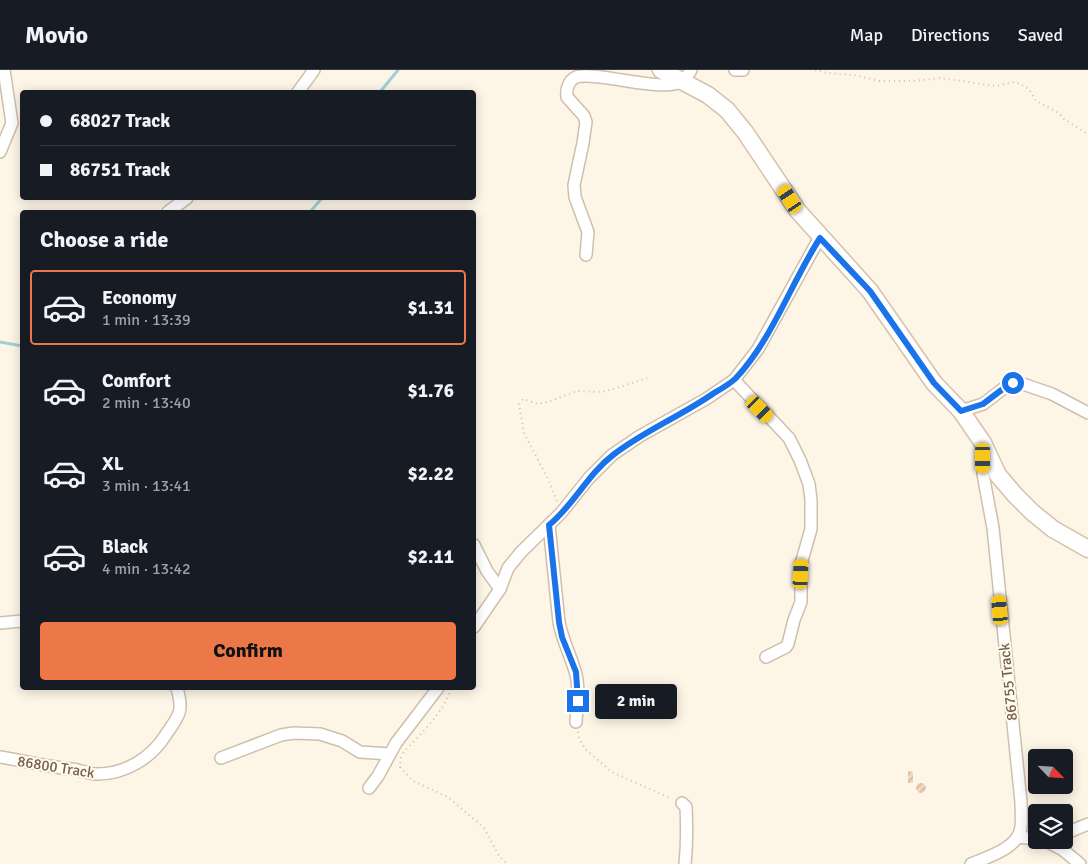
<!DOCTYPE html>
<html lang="en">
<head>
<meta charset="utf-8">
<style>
	:root { --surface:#171b24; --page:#20242c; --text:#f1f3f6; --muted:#9ea1a6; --line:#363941; --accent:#ec7748 }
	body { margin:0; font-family:Signika,sans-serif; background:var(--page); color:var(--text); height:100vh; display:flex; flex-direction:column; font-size:19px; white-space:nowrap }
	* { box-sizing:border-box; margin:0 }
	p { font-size:16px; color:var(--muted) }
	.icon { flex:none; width:28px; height:28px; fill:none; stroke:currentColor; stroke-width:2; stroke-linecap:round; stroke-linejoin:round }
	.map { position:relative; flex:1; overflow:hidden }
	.sheet { position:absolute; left:20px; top:140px; width:456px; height:480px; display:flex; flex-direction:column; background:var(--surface); border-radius:5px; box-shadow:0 2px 12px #0003 }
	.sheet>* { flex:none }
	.hud { position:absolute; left:20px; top:20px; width:456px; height:110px; border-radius:5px; box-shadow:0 2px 12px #0003; display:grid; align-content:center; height:110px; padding:0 20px; background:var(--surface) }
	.needle { width:32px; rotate:115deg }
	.controls { position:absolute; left:1028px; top:679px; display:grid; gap:10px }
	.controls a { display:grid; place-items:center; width:45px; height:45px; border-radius:5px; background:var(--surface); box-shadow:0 2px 12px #0003; font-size:25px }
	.end { position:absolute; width:22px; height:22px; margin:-11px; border:6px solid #1a73e8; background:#fff; box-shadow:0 0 0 2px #fff }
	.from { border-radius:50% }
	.bubble { position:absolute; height:35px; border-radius:5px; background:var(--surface); box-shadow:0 2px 12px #0003; font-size:16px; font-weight:800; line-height:35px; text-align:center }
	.car { position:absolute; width:15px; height:30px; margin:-15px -8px; border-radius:6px; box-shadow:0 0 4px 1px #0007; background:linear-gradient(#f5c518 24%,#345 0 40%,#f5c518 0 76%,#345 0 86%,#f5c518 0) }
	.hud b { display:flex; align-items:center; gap:18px; height:48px; font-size:19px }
	.hud b+b { border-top:1px solid var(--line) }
	.hud i { width:12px; height:12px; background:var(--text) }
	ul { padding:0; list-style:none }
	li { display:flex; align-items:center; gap:15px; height:75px; margin:0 10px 8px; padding:0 10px; border:2px solid transparent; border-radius:5px }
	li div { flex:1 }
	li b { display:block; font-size:19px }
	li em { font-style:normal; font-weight:800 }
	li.current { border-color:var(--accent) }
	li>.icon { width:45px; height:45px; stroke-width:1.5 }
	h2 { padding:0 20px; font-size:22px; line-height:60px }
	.button { display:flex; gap:10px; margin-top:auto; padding:10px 20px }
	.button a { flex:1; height:58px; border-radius:5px; background:var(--accent); color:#111; font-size:20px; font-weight:800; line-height:58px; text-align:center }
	header { display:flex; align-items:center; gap:30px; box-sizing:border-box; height:70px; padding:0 25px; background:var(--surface); border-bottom:1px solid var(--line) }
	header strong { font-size:24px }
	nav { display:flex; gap:28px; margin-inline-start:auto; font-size:18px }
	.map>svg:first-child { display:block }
</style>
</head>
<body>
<header>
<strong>Movio</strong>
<nav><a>Map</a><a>Directions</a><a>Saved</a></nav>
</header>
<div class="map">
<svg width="1088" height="794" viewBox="0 0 1088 794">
	<defs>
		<pattern id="building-hatch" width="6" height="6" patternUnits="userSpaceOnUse" patternTransform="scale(1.25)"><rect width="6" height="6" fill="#f4d7be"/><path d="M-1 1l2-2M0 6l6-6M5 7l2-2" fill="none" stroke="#cab29c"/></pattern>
	</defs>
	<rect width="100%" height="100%" fill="#fdf6e7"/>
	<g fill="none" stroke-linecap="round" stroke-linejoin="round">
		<!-- stream -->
		<g stroke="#a0cedb" stroke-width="3">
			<polyline points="380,22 398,0"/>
			<polyline points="310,142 322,128"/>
			<polyline points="0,272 22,276"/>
		</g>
	</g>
	<!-- building -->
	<g fill="url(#building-hatch)">
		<polygon points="908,701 913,702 913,713 908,713"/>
		<circle cx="921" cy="718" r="5"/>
	</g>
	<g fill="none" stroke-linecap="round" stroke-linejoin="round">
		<defs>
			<g id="street">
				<polyline points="735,0 743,0"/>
				<polyline points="298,22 314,0"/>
				<polyline points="0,82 12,53 4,0"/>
				<polyline points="168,142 187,128"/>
				<path d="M586 185 588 162 575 127 574 115 583 73 586 52 584 46 567 27C566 20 568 11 576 7 596 0 666 25 684 10 687 7 689 3 691 0"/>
				<polyline points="734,310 789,368 800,390 809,414 811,430 811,459 801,494 801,532 794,550 788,574 786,577 766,587"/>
				<polyline points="961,341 983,334 1008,315 1020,313 1052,324 1088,343"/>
				<path d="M549 455 559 552C562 569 570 584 575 601 580 617 577 635 576 652"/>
				<polyline points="474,475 487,501 500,519"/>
				<polyline points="0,553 22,551"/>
				<polyline points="474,557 500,519 508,498 521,482 561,443 589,408 612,385 640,366 706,329 734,310 758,279 820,167"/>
				<path d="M0 687C24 691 48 697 72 699 81 700 89 704 98 704 125 704 151 688 165 666 179 645 184 643 177 618"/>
				<polyline points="221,688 281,665 294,663 320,664 342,671 360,682 390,684"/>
				<polyline points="369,718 378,706 396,673 438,618"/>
				<path d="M682 733 686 737C687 757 687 775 685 794"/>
				<polyline points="1064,764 1088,754"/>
				<polyline points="1018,767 1036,769"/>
				<polyline points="1046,771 1063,780 1080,794"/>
				<path d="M971 794C988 787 1019 778 1021 757 1022 749 1021 740 1021 732L993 458 983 404V377"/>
			</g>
			<polyline id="secondary" points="661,0 708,25 727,40 745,62 798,141 870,221 934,313 961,341 983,373 998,405 1015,425 1032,442 1053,459 1088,479"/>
		</defs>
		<!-- street casing -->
		<use href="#street" stroke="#d0beac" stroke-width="14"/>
		<!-- secondary casing -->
		<use href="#secondary" stroke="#d6c1ac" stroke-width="19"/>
		<!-- path -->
		<g stroke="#d9baa0" stroke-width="2" stroke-dasharray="1 4" stroke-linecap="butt">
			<polyline points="815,0 828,3 854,5 879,11 913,11 940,8 996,16 1014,12 1020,14 1029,19 1036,31 1059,43 1064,49 1088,64"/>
			<polyline points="557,431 548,409 524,363 519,334 523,329 538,334 548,332 577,321 601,322 611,320 647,308"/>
			<polyline points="578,662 579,669 585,679 612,702 672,729"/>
			<path d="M403 683C420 664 444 643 451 618"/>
			<polyline points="401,687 400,697 413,711 448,727 484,758 499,786 507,794"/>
		</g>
		<!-- street -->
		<use href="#street" stroke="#fff" stroke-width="11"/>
		<!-- secondary -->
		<use href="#secondary" stroke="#fff" stroke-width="16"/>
	</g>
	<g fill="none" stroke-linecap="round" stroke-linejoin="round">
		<!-- route -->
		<path stroke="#1a73e8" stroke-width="6" d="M578 631 576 602 562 567 559 552 549 455C574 435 587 405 613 385 644 361 681 346 714 323 721 319 730 314 736 308 773 268 791 213 820 168L870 221 934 313 961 341 983 334 1008 315 1013 313"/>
	</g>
	<g text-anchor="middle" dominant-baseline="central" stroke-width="4" stroke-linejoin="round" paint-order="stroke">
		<!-- street labels -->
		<g font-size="15" fill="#795e4a" stroke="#fffaee">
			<text transform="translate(1008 612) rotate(-96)">86755 Track</text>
			<text transform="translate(56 697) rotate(9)">86800 Track</text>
		</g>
	</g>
</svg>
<div class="controls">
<a><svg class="needle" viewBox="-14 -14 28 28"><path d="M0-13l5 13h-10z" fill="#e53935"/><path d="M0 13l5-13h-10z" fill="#9ea1a6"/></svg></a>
<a><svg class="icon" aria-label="layers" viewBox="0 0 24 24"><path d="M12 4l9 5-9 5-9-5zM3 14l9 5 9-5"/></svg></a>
</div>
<i class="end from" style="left:1013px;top:313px"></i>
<i class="end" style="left:578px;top:631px"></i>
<div class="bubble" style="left:595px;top:614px;width:82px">2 min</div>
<i class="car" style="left:790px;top:129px;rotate:327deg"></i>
<i class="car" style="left:760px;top:339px;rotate:136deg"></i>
<i class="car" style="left:983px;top:388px;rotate:180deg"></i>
<i class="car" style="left:801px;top:504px;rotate:3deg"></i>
<i class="car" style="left:1000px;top:540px;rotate:355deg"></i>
<div class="hud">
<b><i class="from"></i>68027 Track</b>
<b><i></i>86751 Track</b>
</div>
<section class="sheet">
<h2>Choose a ride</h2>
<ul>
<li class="current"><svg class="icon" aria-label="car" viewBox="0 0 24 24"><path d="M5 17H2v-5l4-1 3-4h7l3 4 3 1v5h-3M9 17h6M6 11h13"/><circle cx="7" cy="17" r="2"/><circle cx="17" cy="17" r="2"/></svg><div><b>Economy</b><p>1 min · 13:39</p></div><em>$1.31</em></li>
<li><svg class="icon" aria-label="car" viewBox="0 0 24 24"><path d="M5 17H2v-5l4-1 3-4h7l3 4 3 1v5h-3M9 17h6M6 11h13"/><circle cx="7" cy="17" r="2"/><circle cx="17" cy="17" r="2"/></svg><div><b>Comfort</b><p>2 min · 13:40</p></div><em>$1.76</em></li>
<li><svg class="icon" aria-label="car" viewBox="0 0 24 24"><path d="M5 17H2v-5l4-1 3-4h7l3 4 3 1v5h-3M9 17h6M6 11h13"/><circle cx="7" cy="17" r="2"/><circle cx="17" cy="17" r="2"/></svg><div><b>XL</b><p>3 min · 13:41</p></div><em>$2.22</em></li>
<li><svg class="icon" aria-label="car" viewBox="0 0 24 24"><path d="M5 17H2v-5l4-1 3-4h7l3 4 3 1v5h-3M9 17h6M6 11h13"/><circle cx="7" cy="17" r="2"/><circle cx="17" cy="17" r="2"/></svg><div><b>Black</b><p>4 min · 13:42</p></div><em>$2.11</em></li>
</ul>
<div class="button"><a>Confirm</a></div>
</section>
</div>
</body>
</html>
